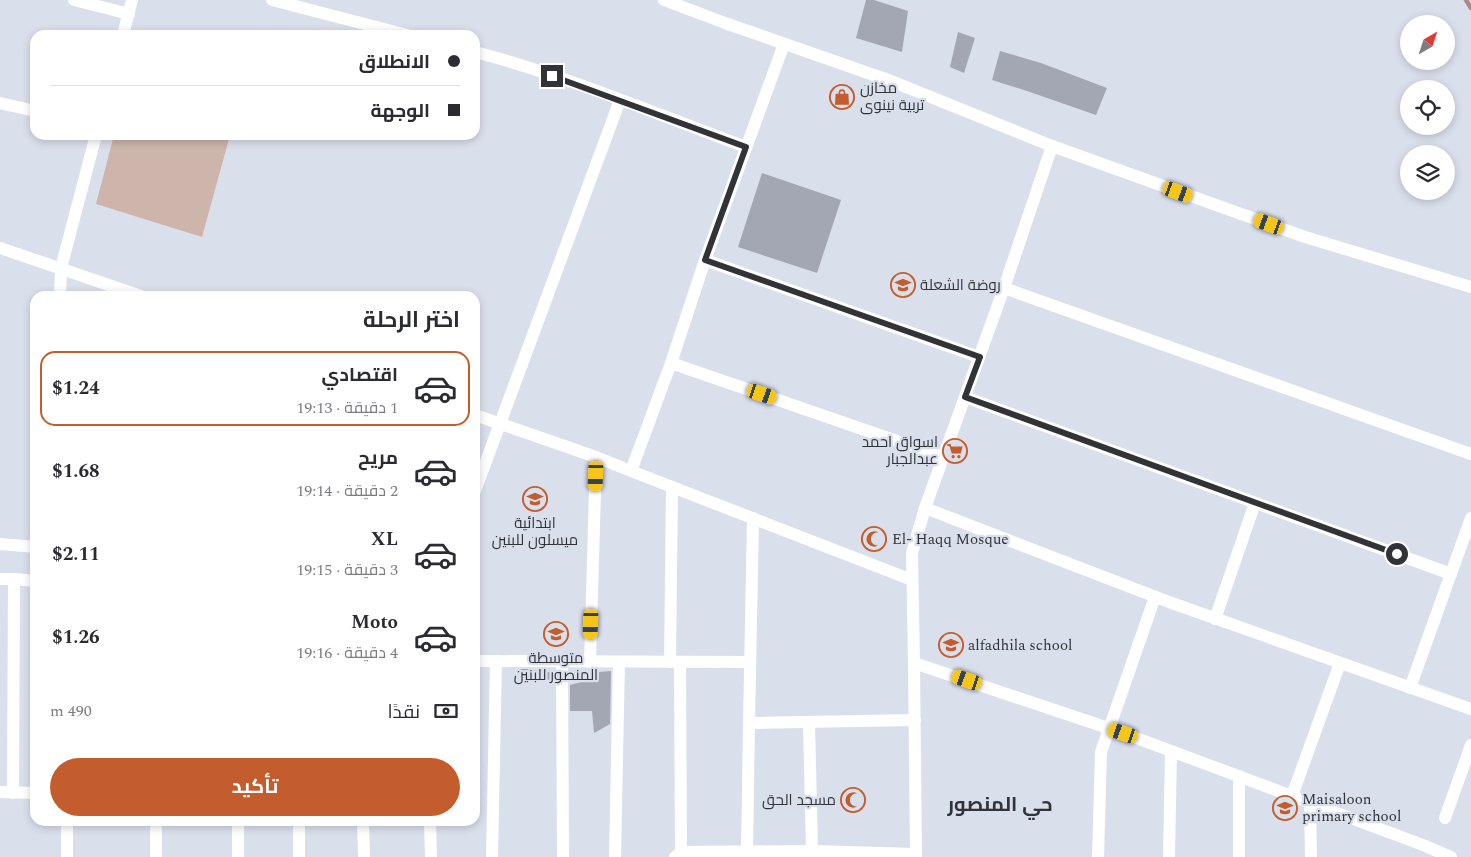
<!DOCTYPE html>
<html lang="ar">
<head>
<meta charset="utf-8">
<style>
	:root { --surface:#fff; --page:#f2f2f3; --text:#2b2b33; --muted:#7c7c81; --line:#e1e1e2; --accent:#c35d2d }
	body { margin:0; font-family:Spectral,Cairo,serif; background:var(--page); color:var(--text); direction:rtl; height:100vh; display:flex; flex-direction:column; font-size:19px; white-space:nowrap }
	* { box-sizing:border-box; margin:0 }
	p { font-size:16px; color:var(--muted) }
	.icon { flex:none; width:28px; height:28px; fill:none; stroke:currentColor; stroke-width:2; stroke-linecap:round; stroke-linejoin:round }
	.map { position:relative; flex:1; overflow:hidden; direction:ltr }
	.panel { position:absolute; left:30px; top:291px; width:450px; height:535px; display:flex; flex-direction:column; background:var(--surface); border-radius:15px; box-shadow:0 2px 8px #0003; direction:rtl }
	.panel>* { flex:none }
	.top-card { position:absolute; left:30px; top:30px; width:450px; height:110px; border-radius:15px; box-shadow:0 2px 8px #0003; direction:rtl; display:grid; align-content:center; height:110px; padding:0 20px; background:var(--surface) }
	.needle { width:32px; rotate:39deg }
	.controls { position:absolute; left:1400px; top:15px; display:grid; gap:10px }
	.controls a { display:grid; place-items:center; width:55px; height:55px; border-radius:50%; background:var(--surface); box-shadow:0 2px 8px #0003; font-size:25px }
	.end { position:absolute; width:22px; height:22px; margin:-11px; border:6px solid #313338; background:#fff; box-shadow:0 0 0 2px #fff }
	.from { border-radius:50% }
	.car { position:absolute; width:15px; height:30px; margin:-15px -8px; border-radius:6px; box-shadow:0 0 4px 1px #0007; background:linear-gradient(#f5c518 24%,#345 0 40%,#f5c518 0 76%,#345 0 86%,#f5c518 0) }
	.top-card b { display:flex; align-items:center; gap:18px; height:48px; font-size:19px }
	.top-card b+b { border-top:1px solid var(--line) }
	.top-card i { width:12px; height:12px; background:var(--text) }
	ul { padding:0; list-style:none }
	li { display:flex; align-items:center; gap:15px; height:75px; margin:0 10px 8px; padding:0 10px; border:2px solid transparent; border-radius:15px }
	li div { flex:1 }
	li b { display:block; font-size:19px }
	li em { font-style:normal; font-weight:700 }
	li.selected { border-color:var(--accent) }
	li>.icon { width:45px; height:45px; stroke-width:1.5 }
	h2 { padding:0 20px; font-size:22px; line-height:60px }
	.pay { display:flex; align-items:center; gap:12px; height:55px; padding:0 20px; font-size:19px }
	.pay p { margin-inline-start:auto }
	.cta { display:flex; gap:10px; margin-top:auto; padding:10px 20px }
	.cta a { flex:1; height:58px; border-radius:30px; background:var(--accent); color:#fff; font-size:20px; font-weight:700; line-height:58px; text-align:center }
	.map>svg:first-child { display:block }
</style>
</head>
<body>
<div class="map">
<svg width="1471" height="857" viewBox="0 0 1471 857">
	<rect width="100%" height="100%" fill="#dadfec"/>
	<!-- green -->
	<polygon fill="#cdb5ab" points="114,135 230,135 202,237 96,204"/>
	<g fill="none" stroke-linecap="round" stroke-linejoin="round">
		<!-- stream -->
		<polyline stroke="#a98c7f" stroke-width="4.5" points="1466,0 1471,8"/>
	</g>
	<!-- building -->
	<g fill="#a2a7b3">
		<polygon points="866,0 874,0 908,11 902,52 856,38"/>
		<polygon points="958,32 975,38 964,73 950,67"/>
		<polygon points="1000,51 1041,63 1107,88 1096,115 1027,91 992,80"/>
		<polygon points="762,173 841,200 817,273 738,247"/>
		<polygon points="519,669 529,669 554,673 554,679 526,682"/>
		<polygon points="611,671 610,724 594,733 592,711 570,711 570,685 599,677 599,672"/>
	</g>
	<g fill="none" stroke-linecap="round" stroke-linejoin="round">
		<!-- minor -->
		<g stroke="#fff" stroke-width="12">
			<polyline points="74,0 129,14"/>
			<polyline points="272,0 407,35"/>
			<polyline points="664,0 725,23 891,81 1052,146 1305,237 1471,287"/>
			<polyline points="123,35 132,0"/>
			<path d="M475 52C567 76 656 114 746 147"/>
			<polyline points="0,103 35,111"/>
			<polyline points="0,248 141,296"/>
			<polyline points="705,260 784,44"/>
			<polyline points="1004,288 1471,454"/>
			<polyline points="60,296 61,268 96,135"/>
			<polyline points="671,363 943,457"/>
			<polyline points="965,397 1451,574"/>
			<polyline points="475,415 596,457 631,471"/>
			<polyline points="475,491 620,100"/>
			<polyline points="925,508 1169,602 1471,709"/>
			<polyline points="753,518 749,723 915,720"/>
			<polyline points="0,544 35,547"/>
			<polyline points="0,579 14,579 13,793"/>
			<polyline points="14,579 35,581"/>
			<polyline points="912,580 631,471 671,363 705,260 979,357"/>
			<polyline points="1215,619 1255,503"/>
			<polyline points="475,661 749,662"/>
			<polyline points="562,662 563,857"/>
			<polyline points="590,662 596,457"/>
			<polyline points="670,662 672,487"/>
			<polyline points="680,662 681,852"/>
			<polyline points="914,663 1123,733 1423,845 1451,857"/>
			<polyline points="1410,688 1471,518"/>
			<polyline points="809,722 812,851"/>
			<polyline points="1239,776 1239,857"/>
			<polyline points="0,792 35,793"/>
			<polyline points="1292,796 1340,663"/>
			<polyline points="1310,803 1311,857"/>
			<polyline points="1445,818 1471,745"/>
			<polyline points="67,821 67,857"/>
			<polyline points="363,821 364,857"/>
			<polyline points="430,821 431,857"/>
			<polyline points="747,852 749,723"/>
			<polyline points="156,857 156,821"/>
			<polyline points="238,857 238,821"/>
			<polyline points="299,857 299,821"/>
			<polyline points="492,857 496,661"/>
			<polyline points="615,857 619,662"/>
			<polyline points="675,857 681,852 812,851 916,854"/>
			<polyline points="916,857 914,663 912,553 925,508 1004,288 1052,146"/>
			<polyline points="1098,857 1101,752 1155,597"/>
			<polyline points="1169,857 1171,751"/>
		</g>
	</g>
	<g fill="none" stroke-linecap="round" stroke-linejoin="round">
		<!-- route -->
		<polyline stroke="#313338" stroke-width="6" points="552,76 746,147 705,260 980,357 965,397 1397,554"/>
	</g>
	<!-- icons -->
	<defs>
		<symbol id="shop-ring" viewBox="-11 -11 22 22"><circle r="9.5" fill="#dadfec" stroke="#c35d2d" stroke-width="1.5"/><path d="M-5-2.5h2.3a2.7 3.5 0 0 1 5.4 0H5L5.5 6h-11ZM-1.5-2.5h3a1.5 2.3 0 0 0-3 0Z" fill="#c35d2d"/></symbol>
		<symbol id="school-ring" viewBox="-11 -11 22 22"><circle r="9.5" fill="#dadfec" stroke="#c35d2d" stroke-width="1.5"/><path d="M0-5L7-2L0 1L-7-2ZM-4 1L0 2.5L4 1V4Q0 6-4 4Z" fill="#c35d2d"/></symbol>
		<symbol id="supermarket-ring" viewBox="-11 -11 22 22"><circle r="9.5" fill="#dadfec" stroke="#c35d2d" stroke-width="1.5"/><path d="M-6-5.5h2.5l.6 2H6L4.5 2H-2.5L-4.4-4H-6ZM-1.5 3.2a1.3 1.3 0 1 0 .1 0ZM3 3.2a1.3 1.3 0 1 0 .1 0Z" fill="#c35d2d"/></symbol>
		<symbol id="mosque-ring" viewBox="-11 -11 22 22"><circle r="9.5" fill="#dadfec" stroke="#c35d2d" stroke-width="1.5"/><path d="M3.5-4.9A6 6 0 1 0 3.5 4.9A5 5 0 1 1 3.5-4.9Z" fill="#c35d2d"/></symbol>
	</defs>
	<g fill-rule="evenodd">
		<use href="#shop-ring" x="828" y="83" width="28" height="28"/>
		<use href="#school-ring" x="889" y="271" width="28" height="28"/>
		<use href="#supermarket-ring" x="941" y="437" width="28" height="28"/>
		<use href="#school-ring" x="521" y="485" width="28" height="28"/>
		<use href="#mosque-ring" x="860" y="525" width="28" height="28"/>
		<use href="#school-ring" x="542" y="620" width="28" height="28"/>
		<use href="#school-ring" x="937" y="631" width="28" height="28"/>
		<use href="#mosque-ring" x="839" y="786" width="28" height="28"/>
		<use href="#school-ring" x="1271" y="794" width="28" height="28"/>
	</g>
	<g text-anchor="middle" dominant-baseline="central" stroke-width="4.5" stroke-linejoin="round" paint-order="stroke">
		<!-- poi labels -->
		<g font-size="15" fill="#313338" stroke="#dadfec" text-anchor="start">
			<text x="860" y="88">مخازن<tspan x="860" dy="17">تربية نينوى</tspan></text>
			<text x="920" y="285">روضة الشعلة</text>
			<text x="938" y="442" text-anchor="end">اسواق احمد<tspan x="938" dy="17">عبدالجبار</tspan></text>
			<text x="535" y="523" text-anchor="middle">ابتدائية<tspan x="535" dy="17">ميسلون للبنين</tspan></text>
			<text x="892" y="539">El- Haqq Mosque</text>
			<text x="968" y="645">alfadhila school</text>
			<text x="556" y="658" text-anchor="middle">متوسطة<tspan x="556" dy="17">المنصور للبنين</tspan></text>
			<text x="1302" y="799">Maisaloon<tspan x="1302" dy="17">primary school</tspan></text>
			<text x="836" y="800" text-anchor="end">مسجد الحق</text>
		</g>
		<!-- district labels -->
		<g font-size="20" font-weight="bold" fill="#313338" stroke="#dadfec">
			<text x="1000" y="805">حي المنصور</text>
		</g>
	</g>
</svg>
<div class="controls">
<a><svg class="needle" viewBox="-14 -14 28 28"><path d="M0-13l5 13h-10z" fill="#e53935"/><path d="M0 13l5-13h-10z" fill="#7c7c81"/></svg></a>
<a><svg class="icon" aria-label="locate" viewBox="0 0 24 24"><circle cx="12" cy="12" r="6"/><path d="M12 2v4M12 18v4M2 12h4M18 12h4"/></svg></a>
<a><svg class="icon" aria-label="layers" viewBox="0 0 24 24"><path d="M12 4l9 5-9 5-9-5zM3 14l9 5 9-5"/></svg></a>
</div>
<i class="end from" style="left:1397px;top:554px"></i>
<i class="end" style="left:552px;top:76px"></i>
<i class="car" style="left:1178px;top:192px;rotate:110deg"></i>
<i class="car" style="left:1269px;top:224px;rotate:290deg"></i>
<i class="car" style="left:762px;top:394px;rotate:109deg"></i>
<i class="car" style="left:596px;top:476px;rotate:182deg"></i>
<i class="car" style="left:591px;top:624px;rotate:182deg"></i>
<i class="car" style="left:967px;top:680px;rotate:289deg"></i>
<i class="car" style="left:1123px;top:733px;rotate:289deg"></i>
<div class="top-card">
<b><i class="from"></i>الانطلاق</b>
<b><i></i>الوجهة</b>
</div>
<section class="panel">
<h2>اختر الرحلة</h2>
<ul>
<li class="selected"><svg class="icon" aria-label="car" viewBox="0 0 24 24"><path d="M5 17H2v-5l4-1 3-4h7l3 4 3 1v5h-3M9 17h6M6 11h13"/><circle cx="7" cy="17" r="2"/><circle cx="17" cy="17" r="2"/></svg><div><b>اقتصادي</b><p>1 دقيقة · 19:13</p></div><em>$1.24</em></li>
<li><svg class="icon" aria-label="car" viewBox="0 0 24 24"><path d="M5 17H2v-5l4-1 3-4h7l3 4 3 1v5h-3M9 17h6M6 11h13"/><circle cx="7" cy="17" r="2"/><circle cx="17" cy="17" r="2"/></svg><div><b>مريح</b><p>2 دقيقة · 19:14</p></div><em>$1.68</em></li>
<li><svg class="icon" aria-label="car" viewBox="0 0 24 24"><path d="M5 17H2v-5l4-1 3-4h7l3 4 3 1v5h-3M9 17h6M6 11h13"/><circle cx="7" cy="17" r="2"/><circle cx="17" cy="17" r="2"/></svg><div><b>XL</b><p>3 دقيقة · 19:15</p></div><em>$2.11</em></li>
<li><svg class="icon" aria-label="car" viewBox="0 0 24 24"><path d="M5 17H2v-5l4-1 3-4h7l3 4 3 1v5h-3M9 17h6M6 11h13"/><circle cx="7" cy="17" r="2"/><circle cx="17" cy="17" r="2"/></svg><div><b>Moto</b><p>4 دقيقة · 19:16</p></div><em>$1.26</em></li>
</ul>
<div class="pay"><svg class="icon" aria-label="cash" viewBox="0 0 24 24"><path d="M3 7h18v10H3z"/><circle cx="12" cy="12" r="2"/></svg>نقدًا<p>490 m</p></div>
<div class="cta"><a>تأكيد</a></div>
</section>
</div>
</body>
</html>
